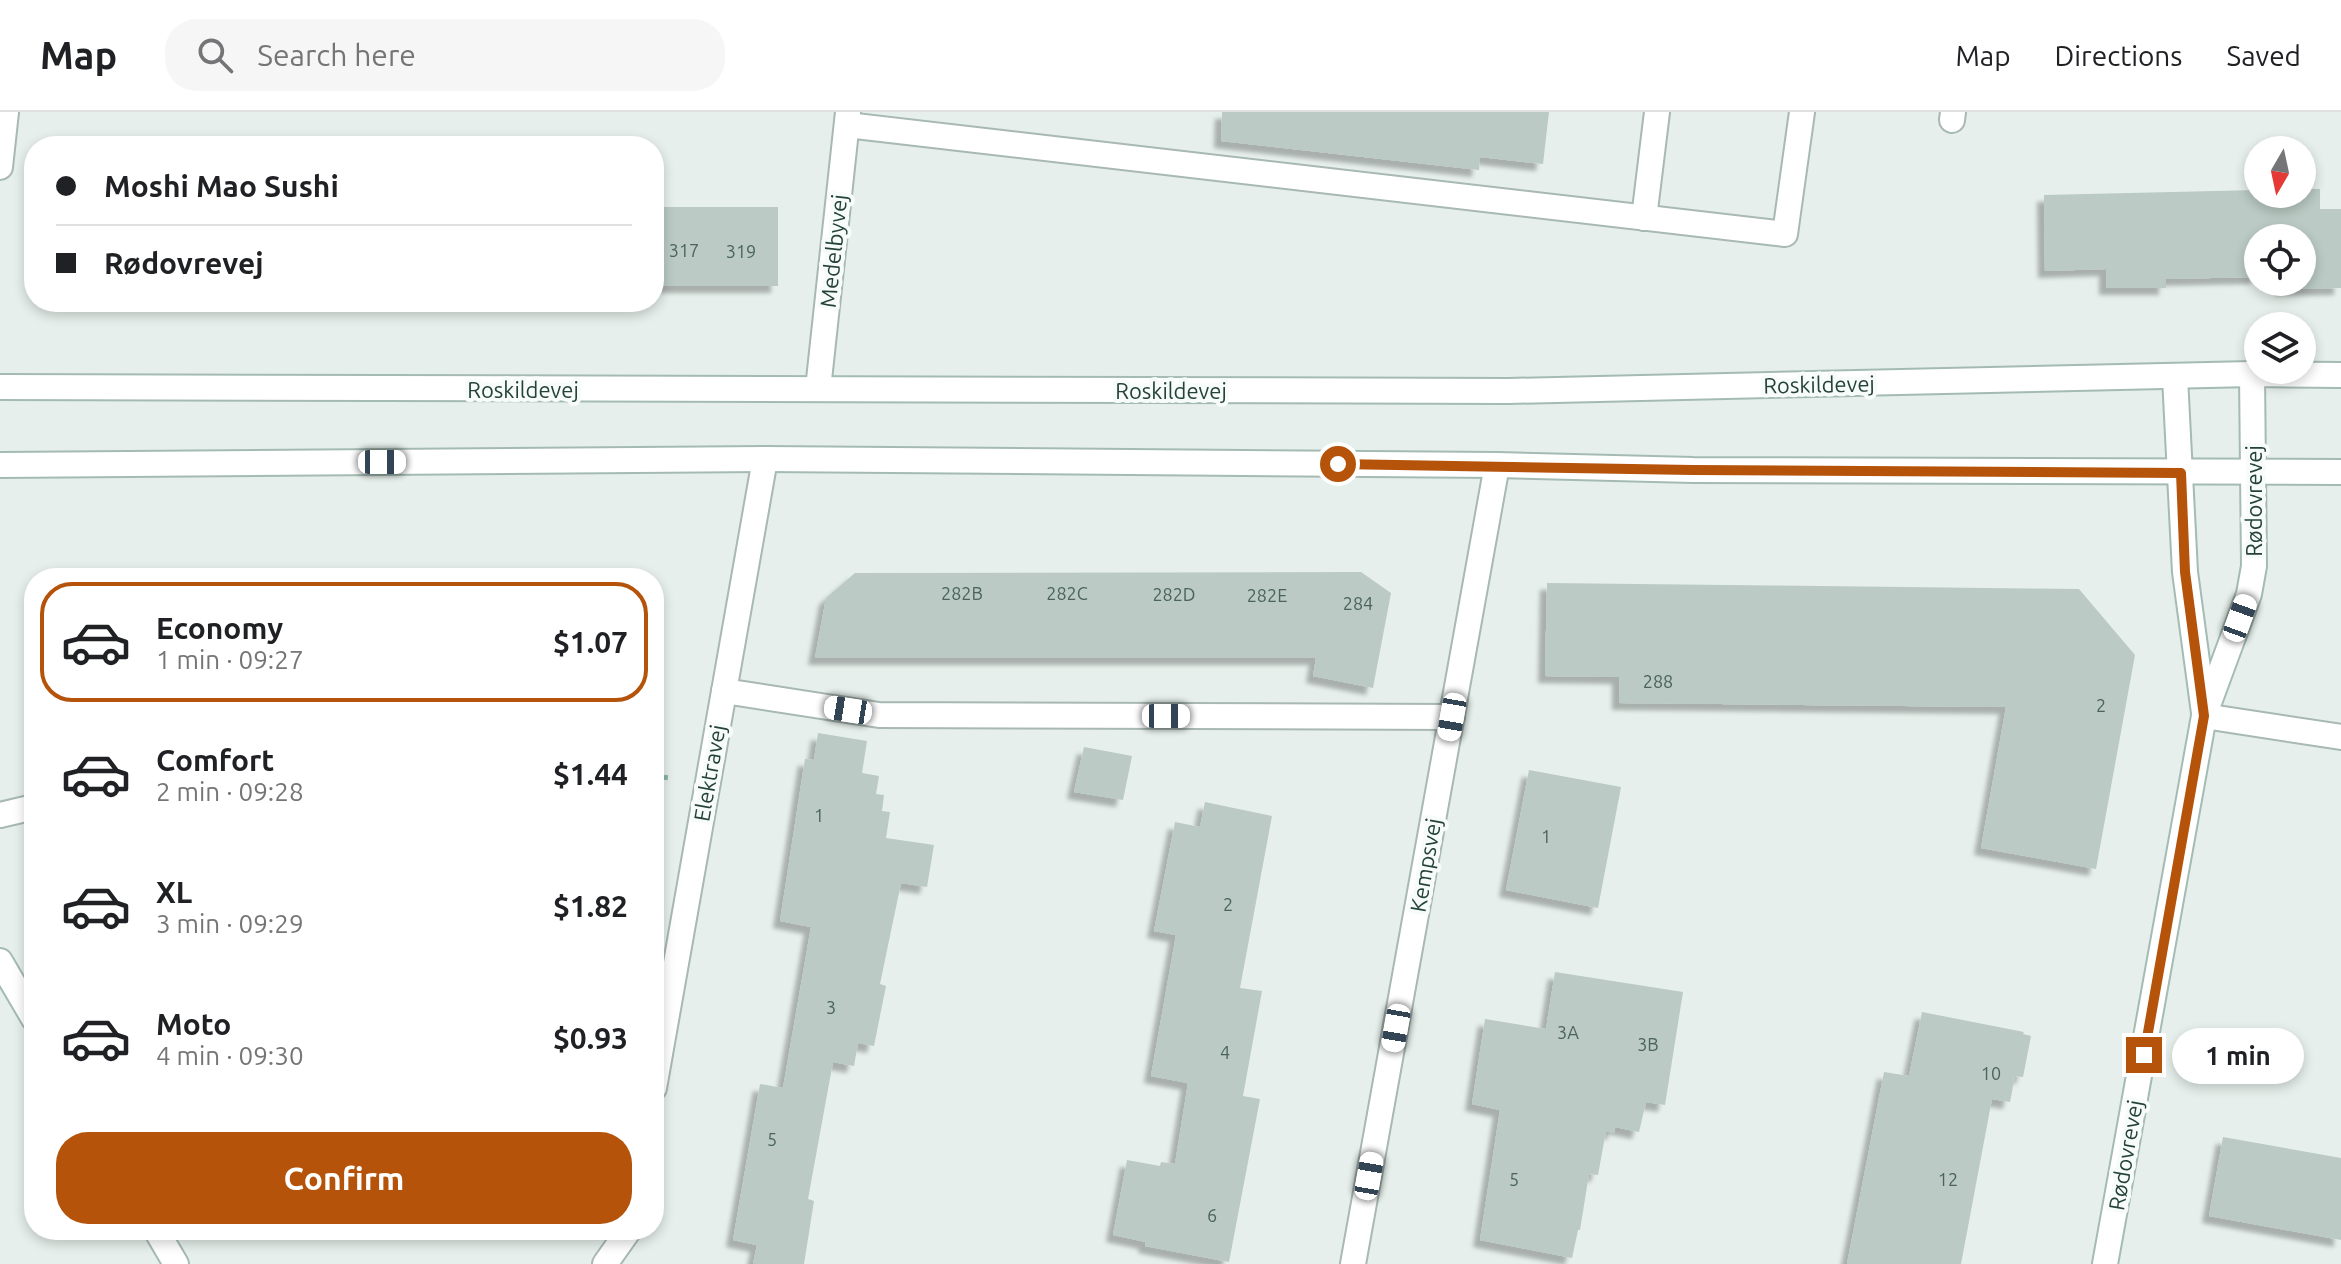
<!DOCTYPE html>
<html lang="en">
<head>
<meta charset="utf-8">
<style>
	:root { --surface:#fff; --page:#f6f6f6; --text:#202124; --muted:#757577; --line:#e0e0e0; --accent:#b45309 }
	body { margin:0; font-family:Ubuntu,sans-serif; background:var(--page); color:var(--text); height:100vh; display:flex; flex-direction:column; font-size:30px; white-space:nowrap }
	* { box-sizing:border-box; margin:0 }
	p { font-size:26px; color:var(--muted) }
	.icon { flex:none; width:44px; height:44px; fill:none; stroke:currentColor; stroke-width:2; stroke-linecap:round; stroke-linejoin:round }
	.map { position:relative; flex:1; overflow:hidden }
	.side { position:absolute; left:24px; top:456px; width:640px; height:672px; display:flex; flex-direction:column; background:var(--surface); border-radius:32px; box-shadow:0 4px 12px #0003 }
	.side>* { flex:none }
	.hud { position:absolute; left:24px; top:24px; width:640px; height:176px; border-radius:32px; box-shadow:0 4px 12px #0003; display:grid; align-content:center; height:176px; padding:0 32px; background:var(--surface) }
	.needle { width:52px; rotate:189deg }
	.tools { position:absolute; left:2244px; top:24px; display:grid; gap:16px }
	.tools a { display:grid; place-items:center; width:72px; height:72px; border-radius:50%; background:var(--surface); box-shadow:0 4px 12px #0003; font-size:40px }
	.end { position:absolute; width:36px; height:36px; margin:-18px; border:10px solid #b45309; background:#fff; box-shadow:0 0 0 4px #fff }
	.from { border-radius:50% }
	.bubble { position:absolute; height:56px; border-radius:28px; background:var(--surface); box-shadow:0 4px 12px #0003; font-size:26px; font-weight:700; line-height:56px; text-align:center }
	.car { position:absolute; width:24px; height:48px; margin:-24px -12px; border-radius:10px; box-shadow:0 0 6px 2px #0007; background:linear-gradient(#fff 24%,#345 0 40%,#fff 0 76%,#345 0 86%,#fff 0) }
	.hud b { display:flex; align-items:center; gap:28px; height:76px; font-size:30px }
	.hud b+b { border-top:2px solid var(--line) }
	.hud i { width:20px; height:20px; background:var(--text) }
	ul { padding:14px 0 0; list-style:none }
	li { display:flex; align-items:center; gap:24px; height:120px; margin:0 16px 12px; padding:0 16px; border:4px solid transparent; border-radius:32px }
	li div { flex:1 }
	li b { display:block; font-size:30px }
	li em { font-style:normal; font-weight:700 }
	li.on { border-color:var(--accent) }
	li>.icon { width:72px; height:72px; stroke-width:1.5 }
	.primary-button { display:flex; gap:16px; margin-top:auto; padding:16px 32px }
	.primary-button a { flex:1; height:92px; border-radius:32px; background:var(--accent); color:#fff; font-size:32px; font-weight:700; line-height:92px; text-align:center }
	header { display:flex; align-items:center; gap:48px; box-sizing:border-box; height:112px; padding:0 40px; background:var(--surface); border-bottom:2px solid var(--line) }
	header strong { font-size:38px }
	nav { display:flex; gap:44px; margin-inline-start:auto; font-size:28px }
	.search { width:560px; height:72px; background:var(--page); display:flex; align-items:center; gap:20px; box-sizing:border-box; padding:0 28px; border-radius:32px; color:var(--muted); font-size:30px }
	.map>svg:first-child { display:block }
</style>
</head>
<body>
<header>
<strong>Map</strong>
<div class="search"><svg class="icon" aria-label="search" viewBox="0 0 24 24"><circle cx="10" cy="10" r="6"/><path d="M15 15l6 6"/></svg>Search here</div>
<nav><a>Map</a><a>Directions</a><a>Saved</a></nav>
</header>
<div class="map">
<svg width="2341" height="1152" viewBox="0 0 2341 1152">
	<defs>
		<filter id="shadow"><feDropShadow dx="-7" dy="7" stdDeviation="2" flood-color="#0004"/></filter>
	</defs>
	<rect width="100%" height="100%" fill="#e6efeb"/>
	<!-- building -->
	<g fill="#bbcac4" filter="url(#shadow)">
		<polygon points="1222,0 1549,0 1543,52 1480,45 1479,58 1221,29"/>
		<polygon points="2302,77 2320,77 2320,97 2341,97 2341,176 2282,177 2282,170 2302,170 2302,126 2258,126 2258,165 2166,167 2166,176 2106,176 2106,157 2045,159 2044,83 2258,78 2258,82 2302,82"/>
		<rect x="654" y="95" width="124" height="79"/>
		<polygon points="1361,460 1391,481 1373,576 1313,564 1316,546 815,546 826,486 855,461"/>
		<polygon points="1547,471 2079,477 2135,543 2096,757 1981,736 2006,595 1619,591 1619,565 1545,564"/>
		<polygon points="818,621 867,629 862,661 879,664 876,682 884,683 882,699 890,700 886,726 934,733 927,775 901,771 880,872 886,874 874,934 858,931 854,954 833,950 808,1087 814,1089 804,1152 753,1152 757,1133 733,1128 760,972 783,976 811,815 780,809 805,647 814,648"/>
		<polygon points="1084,635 1132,644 1123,688 1074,680"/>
		<polygon points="1529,658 1621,675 1598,796 1506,778"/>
		<polygon points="1205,690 1272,704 1240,876 1262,879 1243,984 1260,987 1229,1150 1145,1134 1146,1130 1113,1123 1127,1048 1160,1054 1161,1050 1175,1052 1188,971 1151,964 1176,823 1154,819 1175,710 1200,715"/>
		<polygon points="1555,860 1683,880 1665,993 1646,990 1639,1020 1615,1015 1614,1021 1606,1019 1598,1063 1589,1062 1580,1118 1578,1118 1572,1146 1480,1128 1500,998 1472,992 1485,907 1546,917"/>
		<polygon points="1922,900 2024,920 2023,922 2031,924 2023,965 2015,964 2010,990 1992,987 1961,1152 1847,1152 1884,960 1909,964"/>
		<polygon points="2223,1025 2341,1046 2341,1128 2209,1104"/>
	</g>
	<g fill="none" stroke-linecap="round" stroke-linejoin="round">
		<defs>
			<g id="lane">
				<polyline points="1952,8 1953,0"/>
				<polyline points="847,13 1785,122 1802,0"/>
				<polyline points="1644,106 1657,0"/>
				<polyline points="724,579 879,603 1452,605"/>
				<polyline points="2204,604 2341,625"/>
				<polyline points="0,703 34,695"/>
			</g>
			<g id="street">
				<polyline points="0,55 6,0"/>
				<polyline points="818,277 848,0"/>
				<polyline points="654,976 765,347"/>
				<polyline points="605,1152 629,1118"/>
				<polyline points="1353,1152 1497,353"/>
			</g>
			<g id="secondary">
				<polyline points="2175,265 2185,460 2204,601"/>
				<polyline points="0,275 1509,279 2252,262 2341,263"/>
				<polyline points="0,353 765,347 1497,353 1693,358 2341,360"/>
				<polyline points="0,849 34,907"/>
				<polyline points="156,1118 176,1152"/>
				<polyline points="2105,1152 2204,604 2249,482 2254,454 2252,262"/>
			</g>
		</defs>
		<!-- lane casing -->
		<use href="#lane" stroke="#a8b8b2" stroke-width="28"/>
		<!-- street casing -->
		<use href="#street" stroke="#a8b8b2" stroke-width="28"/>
		<!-- secondary casing -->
		<use href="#secondary" stroke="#a4bbb3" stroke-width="28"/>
		<!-- path -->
		<polyline stroke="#86b3a5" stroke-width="5" stroke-dasharray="4 6" stroke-linecap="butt" points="654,664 669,666"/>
		<!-- lane -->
		<use href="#lane" stroke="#fff" stroke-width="24"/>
		<!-- street -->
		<use href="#street" stroke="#fff" stroke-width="24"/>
		<!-- secondary -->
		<use href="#secondary" stroke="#fff" stroke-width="24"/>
	</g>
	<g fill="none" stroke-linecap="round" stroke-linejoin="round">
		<!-- route -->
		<polyline stroke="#b45309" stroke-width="10" points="1338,352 1693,358 2181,361 2185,460 2204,604 2144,943"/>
	</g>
	<g text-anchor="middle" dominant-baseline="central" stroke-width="8" stroke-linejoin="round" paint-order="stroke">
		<!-- number labels -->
		<g font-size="18" fill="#4a645c">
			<text x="684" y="138">317</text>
			<text x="741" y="139">319</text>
			<text x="962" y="481">282B</text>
			<text x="1067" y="481">282C</text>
			<text x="1174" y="482">282D</text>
			<text x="1267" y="483">282E</text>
			<text x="1358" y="491">284</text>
			<text x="1658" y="569">288</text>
			<text x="2101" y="593">2</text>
			<text x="819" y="703">1</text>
			<text x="1546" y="724">1</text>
			<text x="1228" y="792">2</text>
			<text x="831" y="895">3</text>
			<text x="1568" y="920">3A</text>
			<text x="1648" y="932">3B</text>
			<text x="1225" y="940">4</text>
			<text x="1991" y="961">10</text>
			<text x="772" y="1027">5</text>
			<text x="1514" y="1067">5</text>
			<text x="1948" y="1067">12</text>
			<text x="1212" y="1103">6</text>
		</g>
		<!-- street labels -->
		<g font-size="22" fill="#24423a" stroke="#f7fbf9">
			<text transform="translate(833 139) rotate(-84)">Medelbyvej</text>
			<text transform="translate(1819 272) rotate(-1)">Roskildevej</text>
			<text x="523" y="277">Roskildevej</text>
			<text x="1171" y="278">Roskildevej</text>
			<text transform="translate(2253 389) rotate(-90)">Rødovrevej</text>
			<text transform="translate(709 661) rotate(-80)">Elektravej</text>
			<text transform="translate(1425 753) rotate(-80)">Kempsvej</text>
			<text transform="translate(2125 1043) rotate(-80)">Rødovrevej</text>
		</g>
	</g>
</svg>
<div class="tools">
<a><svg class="needle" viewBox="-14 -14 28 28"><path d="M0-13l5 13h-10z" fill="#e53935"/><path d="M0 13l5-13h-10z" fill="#757577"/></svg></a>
<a><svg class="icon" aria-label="locate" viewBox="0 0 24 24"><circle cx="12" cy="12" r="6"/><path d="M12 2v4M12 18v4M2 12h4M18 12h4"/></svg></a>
<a><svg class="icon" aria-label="layers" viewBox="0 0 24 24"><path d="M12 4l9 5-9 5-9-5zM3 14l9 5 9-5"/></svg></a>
</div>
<i class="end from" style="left:1338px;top:352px"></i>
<i class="end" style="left:2144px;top:943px"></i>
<div class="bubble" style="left:2172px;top:916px;width:132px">1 min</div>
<i class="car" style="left:382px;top:350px;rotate:90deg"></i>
<i class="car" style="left:2240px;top:506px;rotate:20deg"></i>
<i class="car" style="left:848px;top:598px;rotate:279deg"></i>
<i class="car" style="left:1166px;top:604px;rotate:90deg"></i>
<i class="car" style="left:1452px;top:605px;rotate:190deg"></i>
<i class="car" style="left:1396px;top:916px;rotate:190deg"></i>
<i class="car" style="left:1369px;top:1064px;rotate:10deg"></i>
<div class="hud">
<b><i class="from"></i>Moshi Mao Sushi</b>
<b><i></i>Rødovrevej</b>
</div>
<section class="side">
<ul>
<li class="on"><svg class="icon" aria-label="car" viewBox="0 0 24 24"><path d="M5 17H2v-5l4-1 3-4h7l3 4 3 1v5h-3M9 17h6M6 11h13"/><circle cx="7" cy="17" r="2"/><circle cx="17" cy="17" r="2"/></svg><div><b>Economy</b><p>1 min · 09:27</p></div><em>$1.07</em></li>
<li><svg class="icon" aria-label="car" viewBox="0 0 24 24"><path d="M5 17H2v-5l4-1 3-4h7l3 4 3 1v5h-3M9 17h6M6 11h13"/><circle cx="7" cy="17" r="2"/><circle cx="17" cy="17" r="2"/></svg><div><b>Comfort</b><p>2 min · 09:28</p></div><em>$1.44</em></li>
<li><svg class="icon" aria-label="car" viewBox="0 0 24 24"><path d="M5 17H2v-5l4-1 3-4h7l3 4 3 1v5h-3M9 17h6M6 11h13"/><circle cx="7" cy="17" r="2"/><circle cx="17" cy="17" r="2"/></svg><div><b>XL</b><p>3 min · 09:29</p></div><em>$1.82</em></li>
<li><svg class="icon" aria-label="car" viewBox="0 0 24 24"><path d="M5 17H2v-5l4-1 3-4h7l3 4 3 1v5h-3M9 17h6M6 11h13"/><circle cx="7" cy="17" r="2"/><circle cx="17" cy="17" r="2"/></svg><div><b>Moto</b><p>4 min · 09:30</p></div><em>$0.93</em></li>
</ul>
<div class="primary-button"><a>Confirm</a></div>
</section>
</div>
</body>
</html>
